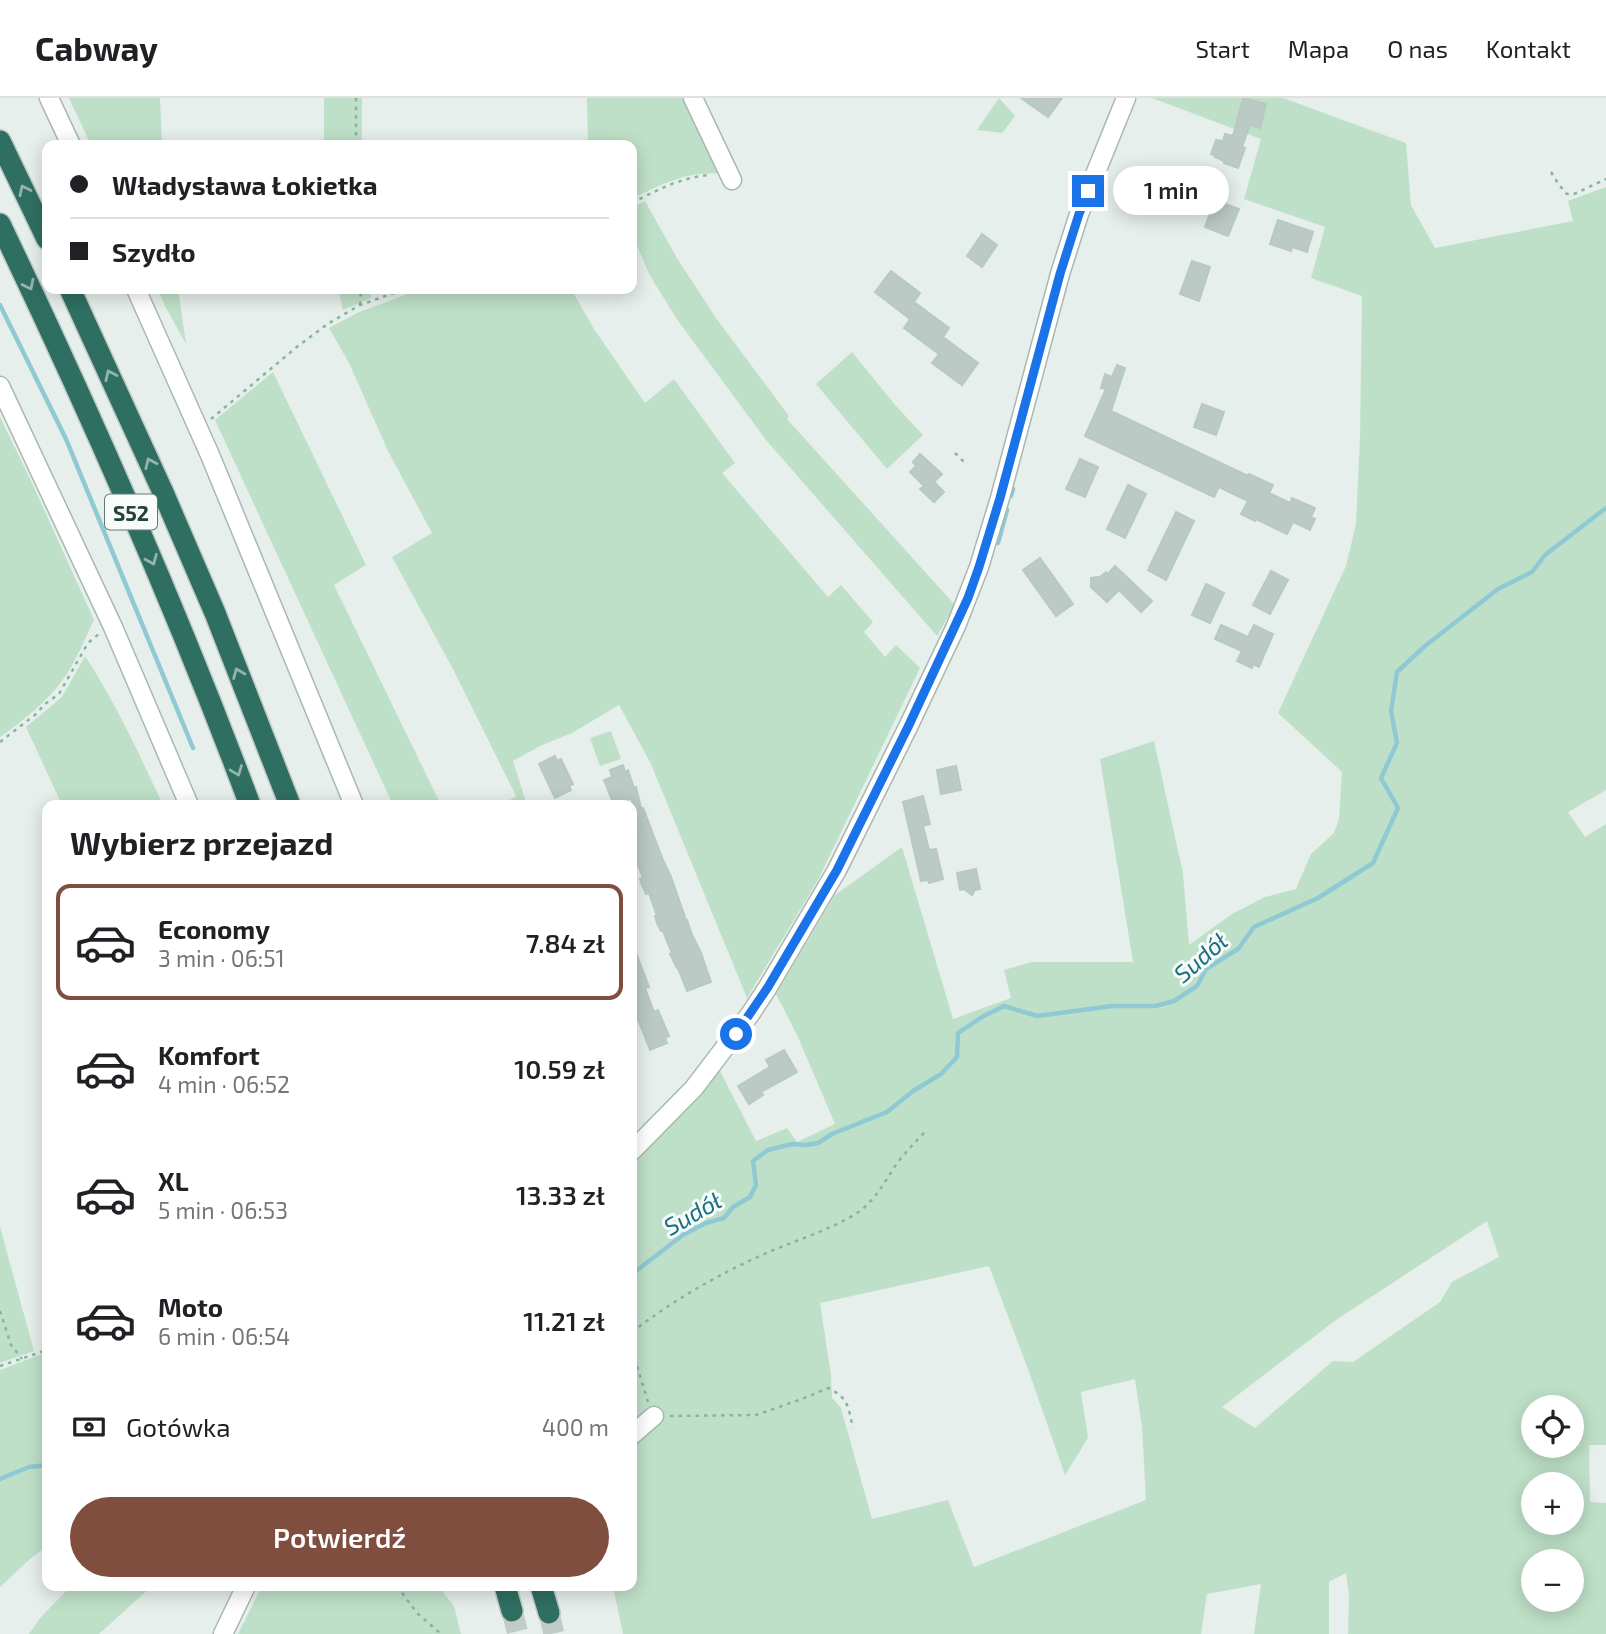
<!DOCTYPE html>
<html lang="pl">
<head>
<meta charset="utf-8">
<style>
	:root { --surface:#fff; --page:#f2f2f2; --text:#202124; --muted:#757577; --line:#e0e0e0; --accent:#7f4e3f }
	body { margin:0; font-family:"Exo 2",sans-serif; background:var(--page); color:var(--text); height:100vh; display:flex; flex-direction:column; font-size:26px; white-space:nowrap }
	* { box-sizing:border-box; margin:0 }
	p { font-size:23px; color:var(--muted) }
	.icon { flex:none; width:38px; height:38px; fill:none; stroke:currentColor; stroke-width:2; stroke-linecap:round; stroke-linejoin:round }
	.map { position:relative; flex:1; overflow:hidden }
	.side { position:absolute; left:42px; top:702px; width:595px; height:791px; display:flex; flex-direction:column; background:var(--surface); border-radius:14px; box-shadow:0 4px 18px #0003 }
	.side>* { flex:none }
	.banner { position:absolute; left:42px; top:42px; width:595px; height:154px; border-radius:14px; box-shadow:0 4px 18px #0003; display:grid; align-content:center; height:154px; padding:0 28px; background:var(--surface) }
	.controls { position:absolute; left:1521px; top:1297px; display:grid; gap:14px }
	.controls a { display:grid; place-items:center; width:63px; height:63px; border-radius:50%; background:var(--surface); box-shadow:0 4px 18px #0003; font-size:35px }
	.end { position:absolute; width:32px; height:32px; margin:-16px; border:9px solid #1a73e8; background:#fff; box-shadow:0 0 0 4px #fff }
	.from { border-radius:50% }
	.bubble { position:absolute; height:49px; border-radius:24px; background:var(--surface); box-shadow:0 4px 18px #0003; font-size:23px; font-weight:600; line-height:49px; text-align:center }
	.banner b { display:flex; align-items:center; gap:24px; height:66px; font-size:26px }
	.banner b+b { border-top:2px solid var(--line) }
	.banner i { width:18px; height:18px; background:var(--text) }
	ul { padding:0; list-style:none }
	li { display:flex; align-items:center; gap:21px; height:116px; margin:0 14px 10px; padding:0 14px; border:4px solid transparent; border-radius:14px }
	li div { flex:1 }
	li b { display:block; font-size:26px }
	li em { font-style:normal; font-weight:600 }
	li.selected { border-color:var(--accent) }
	li>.icon { width:63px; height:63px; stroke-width:1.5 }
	h2 { padding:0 28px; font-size:32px; line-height:84px }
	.pay { display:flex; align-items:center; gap:18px; height:77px; padding:0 28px; font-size:26px }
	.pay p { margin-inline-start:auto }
	.cta { display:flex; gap:14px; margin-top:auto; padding:14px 28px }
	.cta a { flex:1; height:80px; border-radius:42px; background:var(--accent); color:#fff; font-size:28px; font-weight:600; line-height:80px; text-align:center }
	header { display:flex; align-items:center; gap:42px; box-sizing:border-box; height:98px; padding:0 35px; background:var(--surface); border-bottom:2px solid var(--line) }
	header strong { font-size:33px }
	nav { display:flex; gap:38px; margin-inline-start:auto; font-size:24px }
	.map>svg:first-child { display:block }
</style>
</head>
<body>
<header>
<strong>Cabway</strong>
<nav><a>Start</a><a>Mapa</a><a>O nas</a><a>Kontakt</a></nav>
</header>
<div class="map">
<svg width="1606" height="1536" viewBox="0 0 1606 1536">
	<rect width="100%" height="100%" fill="#e6efeb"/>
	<!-- green -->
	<g fill="#bfe0c8" fill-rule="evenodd">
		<polygon points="69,0 160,0 162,47 91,47"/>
		<rect x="324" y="0" width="38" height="47"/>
		<path d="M587 0H687L723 76C689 72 662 86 632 101V47H588Z"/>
		<polygon points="999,0 1015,18 1002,35 977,32"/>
		<path d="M1152 0H1283L1406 45 1411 107 1435 150 1573 123 1568 103 1606 89V692L1568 714 1585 739 1606 726V1347H1589L1590 1404 1606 1405V1536H1348L1349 1498 1346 1475 1329 1484V1536H1254L1261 1486 1207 1496 1201 1536H623L613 1488H632V1063L675 1021 720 973 756 1043 787 1030 797 1044 835 1026 797 937 776 896 835 797 902 749 953 921 1011 900 1004 872 1032 864H1133L1100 661 1154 643 1183 775 1189 847 1232 816 1265 799 1296 791 1311 756 1334 735 1339 721 1342 674 1278 615 1346 468 1356 426 1360 340 1362 198 1311 180 1325 129 1244 101 1261 41ZM1487 1123 1499 1159 1452 1184 1440 1204 1353 1264 1333 1263 1255 1330 1222 1309 1336 1222ZM989 1168 1029 1274 1065 1377 1088 1340 1081 1294 1135 1281 1142 1329 1146 1402 974 1469 948 1402 872 1421 841 1310 832 1300 831 1277 820 1205ZM1533 1309H1572V1348H1533ZM1533 1386H1572V1424H1533ZM1533 1463H1572V1502H1533Z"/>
		<polygon points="645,103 677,160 716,220 789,318 787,321 955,507 937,538 766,342 676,220 649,176 632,135 632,109"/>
		<polygon points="158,191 178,191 186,246 165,208"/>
		<polygon points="338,191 371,191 371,200 343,212"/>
		<polygon points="421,191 571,191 594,231 645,305 674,281 735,365 722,375 828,499 841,487 873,524 864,534 885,559 896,547 920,570 818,782 747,900 651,666 619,607 572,635 540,648 513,663 527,707 502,707 516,698 454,573 392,459 432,435 388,353 349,265 329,230 357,215"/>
		<polygon points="852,254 896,308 923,337 887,371 816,286"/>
		<polygon points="273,274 366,467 334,487 439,703 429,707 393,707 215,322"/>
		<path d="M0 319 32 385 94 522C85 540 76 564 64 580 48 603 23 623 0 639Z"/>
		<path d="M85 558C116 605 139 656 163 707H62L26 629 62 599Z"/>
		<polygon points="611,633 621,661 600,668 590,640"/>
		<polygon points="0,1129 34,1253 0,1265"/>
		<polygon points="47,1254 47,1448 30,1461 0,1489 0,1272"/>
		<polygon points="71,1488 152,1488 99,1536 29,1536 40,1520"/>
		<polygon points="262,1488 438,1488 454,1508 461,1536 238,1536"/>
	</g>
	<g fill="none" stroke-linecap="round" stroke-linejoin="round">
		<!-- stream -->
		<g stroke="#8ec9d4" stroke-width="4.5">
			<polyline points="0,207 66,341 193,650"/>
			<polyline points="1011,398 1013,391"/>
			<polyline points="998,445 1007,412"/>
			<polyline points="632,1176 683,1137 706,1125 724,1120 733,1109 750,1099 756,1087 753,1063 768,1052 792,1046 806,1047 818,1045 832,1036 887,1014 913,993 941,976 957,959 958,935 982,919 1004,908 1037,918 1112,908 1155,908 1174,903 1197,888 1206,871 1238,851 1254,829 1318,800 1373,765 1398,710 1381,680 1397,645 1391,613 1397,574 1425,548 1498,491 1532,474 1545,457 1606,410"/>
			<polyline points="0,1381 29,1369 47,1367"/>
		</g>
	</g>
	<!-- building -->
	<g fill="#bbcac4" stroke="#b8c9c2" stroke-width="2">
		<polygon points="1021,0 1062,0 1048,19"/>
		<polygon points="1243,0 1266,6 1260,30 1250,27 1242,49 1245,50 1238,70 1224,65 1224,63 1215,59 1216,58 1211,56 1216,42 1223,43 1225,36 1233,38"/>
		<polygon points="1215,102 1239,111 1228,138 1205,129"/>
		<polygon points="1278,122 1313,134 1307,154 1292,149 1291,153 1270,146"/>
		<polygon points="982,136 997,147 982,169 967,158"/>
		<polygon points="1192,163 1210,169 1199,203 1180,196"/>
		<polygon points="891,173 920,195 914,204 949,230 943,239 978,265 962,287 932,265 939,256 904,230 910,221 875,194"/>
		<polygon points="1117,267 1125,270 1111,313 1248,378 1249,376 1273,387 1269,395 1290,405 1292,400 1315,410 1311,419 1315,421 1310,432 1293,424 1287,436 1256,421 1255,423 1241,416 1248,403 1219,389 1214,399 1085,338 1106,291 1101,290 1105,276 1112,279"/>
		<polygon points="1202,306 1224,314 1216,337 1194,329"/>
		<polygon points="920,356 942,376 934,384 944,394 934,404 920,391 924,388 910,374 916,368 913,364"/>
		<polygon points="1080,361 1098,369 1085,399 1066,391"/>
		<polygon points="1128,387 1146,396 1125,440 1107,431"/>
		<polygon points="1176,414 1194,423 1166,482 1148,472"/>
		<polygon points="1040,460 1073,506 1056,518 1023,472"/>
		<polygon points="1115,468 1152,503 1141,514 1119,492 1107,504 1091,489 1091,480 1100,479 1106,474 1108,476"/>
		<polygon points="1271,473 1288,482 1270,516 1253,507"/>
		<polygon points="1206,486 1224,495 1210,525 1192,517"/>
		<polygon points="1221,527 1248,539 1254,527 1273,536 1259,569 1253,566 1252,570 1237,563 1242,553 1215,541"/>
		<polygon points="555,658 557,663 561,661 573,686 569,688 571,692 555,700 539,666"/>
		<polygon points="623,667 625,674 628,672 634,690 636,689 641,710 643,710 663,762 671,779 686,822 687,822 692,837 701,855 711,884 687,893 678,870 677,870 670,856 672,855 663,833 661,833 657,825 655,818 657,818 649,795 646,796 642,787 640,781 643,780 632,752 632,700 614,707 604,682 612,679 610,672"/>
		<polygon points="956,668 961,692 941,696 937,672"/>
		<polygon points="923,698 930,726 923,728 929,752 936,751 943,781 929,785 928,782 921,783 903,704"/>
		<polygon points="976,771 980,791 975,792 972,797 964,791 960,792 957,775"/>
		<polygon points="632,847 633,847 649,889 645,890 654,914 658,912 669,938 665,940 667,945 650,952 632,906"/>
		<polygon points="784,952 797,974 761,994 763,997 749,1006 738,988 770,969 766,962"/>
	</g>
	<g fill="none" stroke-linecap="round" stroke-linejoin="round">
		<!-- highway-tunnel -->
		<g stroke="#bfccc8" stroke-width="21" stroke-dasharray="21 10" stroke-linecap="butt">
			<polyline points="512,1513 518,1536"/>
			<polyline points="549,1515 554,1536"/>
		</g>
		<defs>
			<g id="minor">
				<polyline points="49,0 71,47"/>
				<polyline points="693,0 732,82"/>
				<polyline points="136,191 210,357 354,707"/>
				<polyline points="0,288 113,529 189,707"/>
				<polyline points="632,1053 694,990 751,915 768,889 837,772 908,629 956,528 979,469 1000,400 1060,176 1079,116 1126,0"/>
				<polyline points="632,1337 654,1318"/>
				<polyline points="223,1536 246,1488"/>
			</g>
			<g id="highway">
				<polyline points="0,43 47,141"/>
				<path d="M0 126C91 316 176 509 250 707"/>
				<polyline points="70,191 162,392 215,515 290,707"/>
				<polyline points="505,1488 512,1513"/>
				<polyline points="541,1488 549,1515"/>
			</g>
		</defs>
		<!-- minor casing -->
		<use href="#minor" stroke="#a8b8b2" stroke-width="21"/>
		<!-- highway casing -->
		<use href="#highway" stroke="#c2cac8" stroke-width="24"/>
		<!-- path -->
		<g stroke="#86b3a5" stroke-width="2.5" stroke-dasharray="3.5 5" stroke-linecap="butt">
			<polyline points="356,0 356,47"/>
			<polyline points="1551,74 1559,87 1567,96 1574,96 1606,81"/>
			<path d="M632 105C657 92 682 79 710 77"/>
			<polyline points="360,207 361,191"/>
			<polyline points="211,321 298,248 329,225 360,207 405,191"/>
			<polyline points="955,355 967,367"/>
			<polyline points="0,644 36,616 45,606 59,596 88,545 100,535"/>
			<polyline points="0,1213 11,1247 22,1261"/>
			<path d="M632 1234C671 1204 715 1178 760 1158 792 1143 827 1134 857 1115 876 1102 885 1083 897 1065 906 1054 915 1044 925 1034"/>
			<polyline points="632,1252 648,1304"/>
			<polyline points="0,1268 47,1252"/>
			<path d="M670 1318 756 1317 802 1301 828 1290C849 1300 848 1309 853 1330"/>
			<polyline points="397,1488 417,1515 441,1536"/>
		</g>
		<!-- minor -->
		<use href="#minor" stroke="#fff" stroke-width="18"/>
		<!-- highway -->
		<use href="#highway" stroke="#2f6f62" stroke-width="21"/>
	</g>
	<!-- one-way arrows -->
	<defs><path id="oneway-chevron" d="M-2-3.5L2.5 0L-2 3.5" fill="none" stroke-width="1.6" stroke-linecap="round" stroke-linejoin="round" transform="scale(1.75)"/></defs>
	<g stroke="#93b5ae">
		<use href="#oneway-chevron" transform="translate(24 92) rotate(-116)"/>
		<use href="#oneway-chevron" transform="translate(29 187) rotate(64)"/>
		<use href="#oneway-chevron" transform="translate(110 277) rotate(-115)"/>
		<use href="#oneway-chevron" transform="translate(150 365) rotate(-114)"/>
		<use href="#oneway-chevron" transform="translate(152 462) rotate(67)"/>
		<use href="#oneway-chevron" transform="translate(238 575) rotate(-112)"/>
		<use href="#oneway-chevron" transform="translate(237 673) rotate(69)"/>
	</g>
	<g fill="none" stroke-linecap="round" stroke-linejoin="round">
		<!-- route -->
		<polyline stroke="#1a73e8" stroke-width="9" points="736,936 768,889 837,772 908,629 968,500 979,469 1000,400 1060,176 1079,116 1088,93"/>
	</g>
	<g text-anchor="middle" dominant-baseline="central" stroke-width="6" stroke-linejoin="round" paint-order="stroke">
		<!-- shield labels -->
		<rect fill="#f7fbf9" stroke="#637a73" stroke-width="2" x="105" y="396.5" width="52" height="35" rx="5"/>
		<g font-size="21" font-weight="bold" fill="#24423a">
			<text x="131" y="414">S52</text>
		</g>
		<!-- water labels -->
		<g font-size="24" font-style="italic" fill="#1c6f80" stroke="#f7fbf9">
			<text transform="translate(1200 859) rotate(-41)">Sudół</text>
			<text transform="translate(692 1115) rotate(-30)">Sudół</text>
		</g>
	</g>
</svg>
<div class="controls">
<a><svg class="icon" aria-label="locate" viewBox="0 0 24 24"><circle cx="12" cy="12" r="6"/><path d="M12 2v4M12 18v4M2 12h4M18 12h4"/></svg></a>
<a>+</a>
<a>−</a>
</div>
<i class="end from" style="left:736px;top:936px"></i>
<i class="end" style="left:1088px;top:93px"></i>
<div class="bubble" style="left:1113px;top:68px;width:116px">1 min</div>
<div class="banner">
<b><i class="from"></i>Władysława Łokietka</b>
<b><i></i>Szydło</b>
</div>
<section class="side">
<h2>Wybierz przejazd</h2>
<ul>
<li class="selected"><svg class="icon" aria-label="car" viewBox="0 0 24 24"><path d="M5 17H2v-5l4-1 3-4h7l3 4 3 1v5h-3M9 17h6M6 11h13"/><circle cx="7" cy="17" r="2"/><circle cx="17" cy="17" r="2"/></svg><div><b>Economy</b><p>3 min · 06:51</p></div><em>7.84 zł</em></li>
<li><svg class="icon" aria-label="car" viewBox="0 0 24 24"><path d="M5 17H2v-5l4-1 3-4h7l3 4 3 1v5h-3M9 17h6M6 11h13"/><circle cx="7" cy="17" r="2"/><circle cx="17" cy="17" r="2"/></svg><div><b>Komfort</b><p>4 min · 06:52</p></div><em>10.59 zł</em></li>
<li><svg class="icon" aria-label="car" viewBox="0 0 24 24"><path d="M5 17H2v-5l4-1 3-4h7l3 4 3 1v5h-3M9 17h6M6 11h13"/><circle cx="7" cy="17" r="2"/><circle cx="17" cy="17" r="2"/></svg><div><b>XL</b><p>5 min · 06:53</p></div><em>13.33 zł</em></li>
<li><svg class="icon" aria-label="car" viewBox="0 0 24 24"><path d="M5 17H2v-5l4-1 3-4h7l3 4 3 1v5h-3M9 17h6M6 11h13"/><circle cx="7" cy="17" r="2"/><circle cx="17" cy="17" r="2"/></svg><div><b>Moto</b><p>6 min · 06:54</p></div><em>11.21 zł</em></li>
</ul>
<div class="pay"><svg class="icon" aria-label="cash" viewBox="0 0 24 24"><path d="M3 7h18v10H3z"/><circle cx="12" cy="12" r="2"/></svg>Gotówka<p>400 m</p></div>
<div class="cta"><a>Potwierdź</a></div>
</section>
</div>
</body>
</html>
